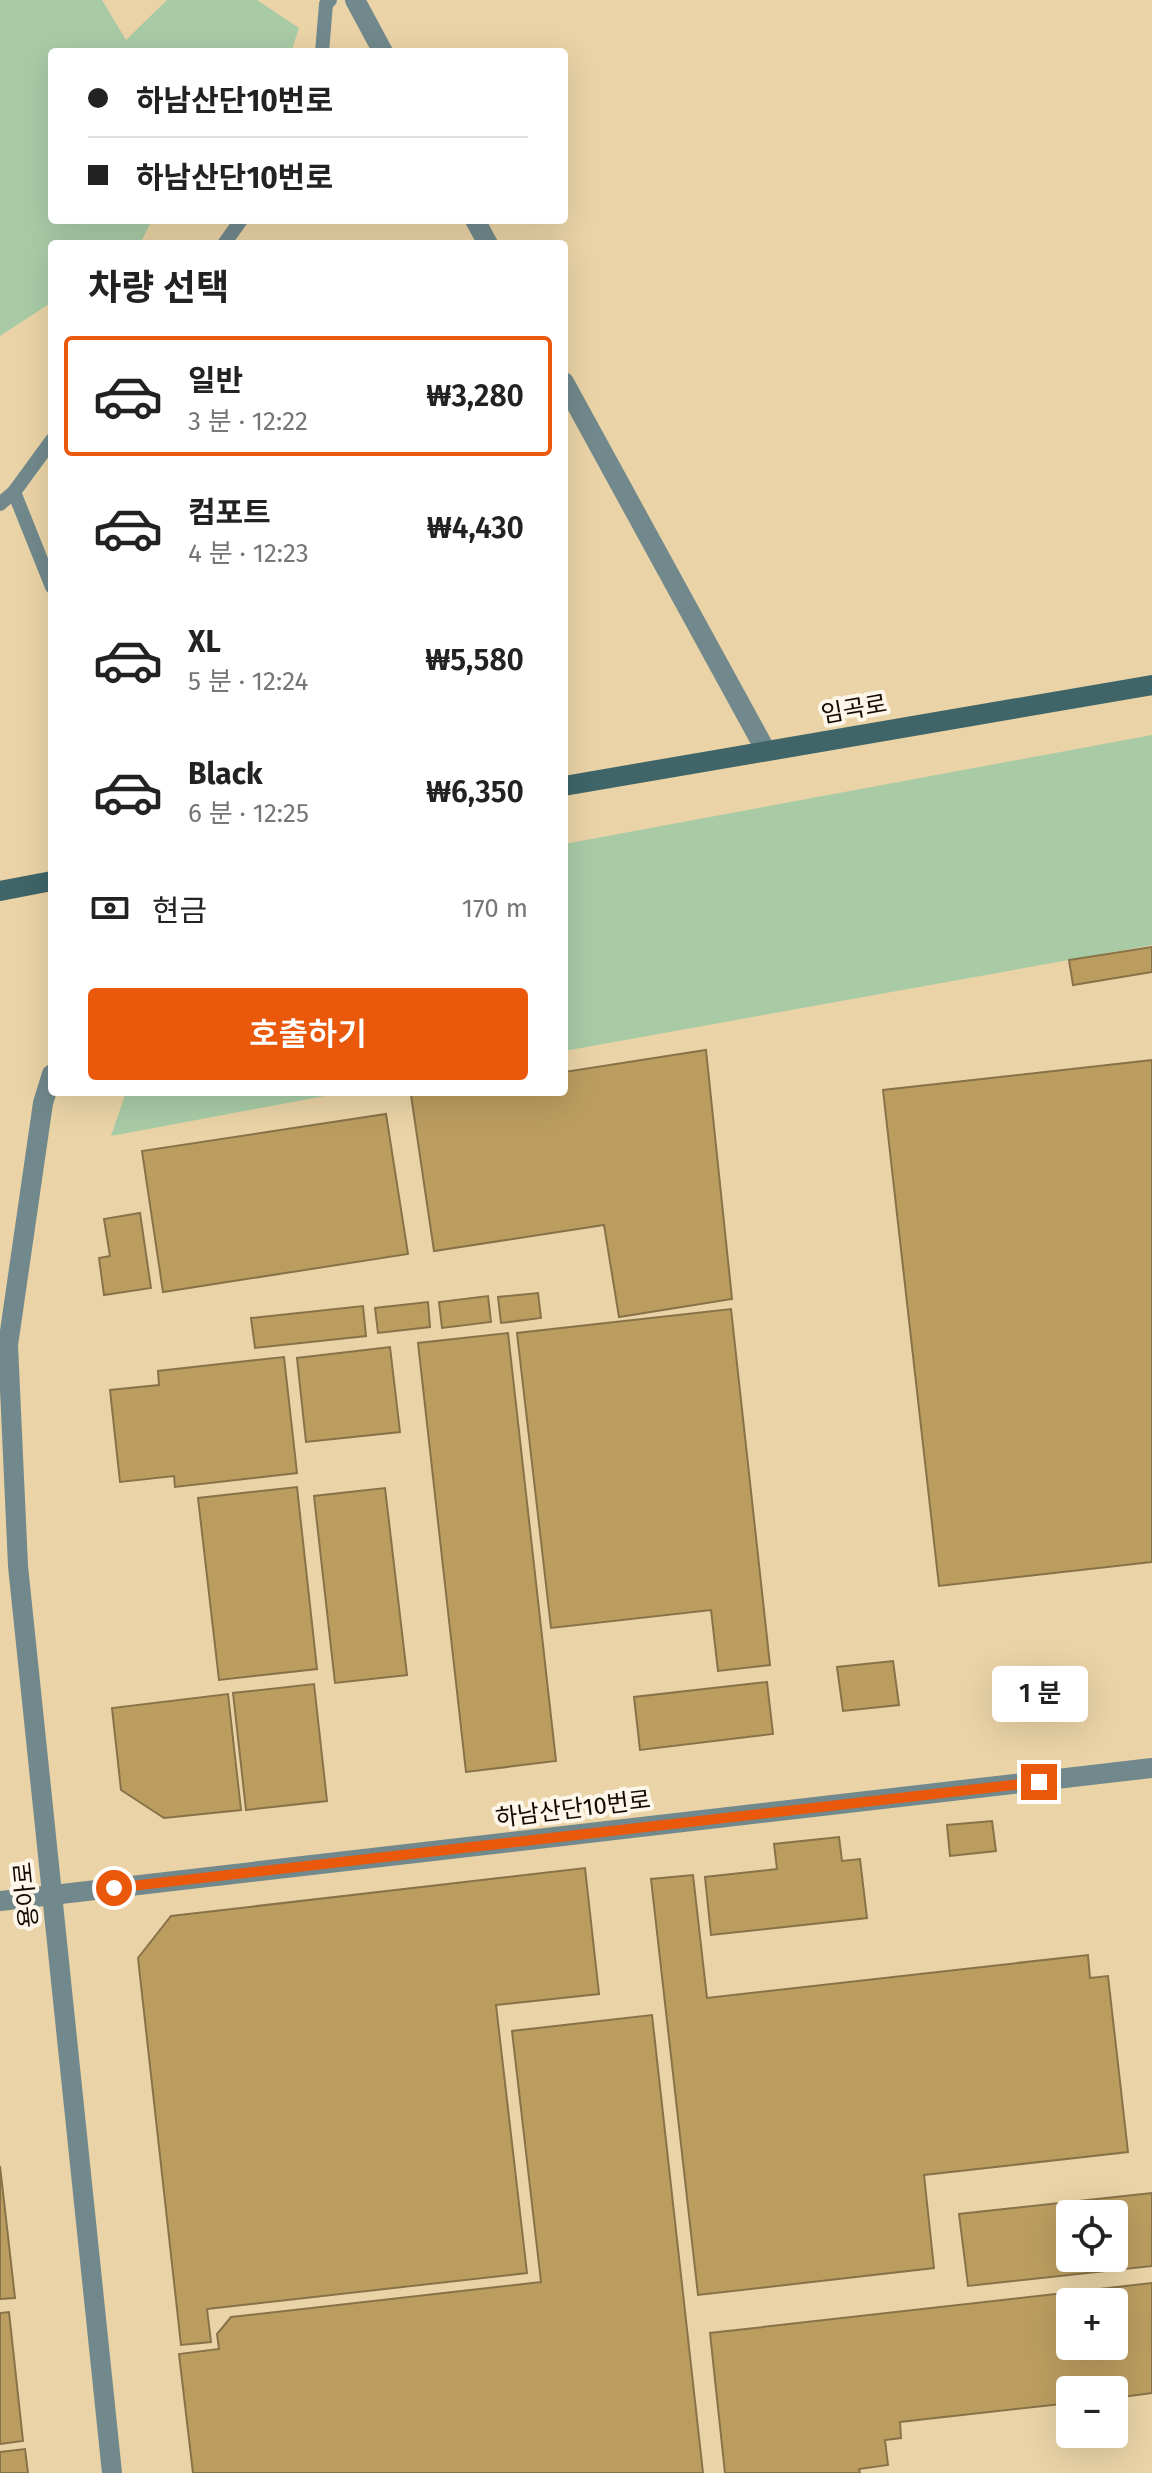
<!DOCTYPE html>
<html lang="ko">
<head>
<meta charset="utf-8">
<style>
	:root { --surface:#fff; --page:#f2f2f2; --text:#222; --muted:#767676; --line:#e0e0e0; --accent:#ea580c }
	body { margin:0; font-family:"Fira Sans","Noto Sans KR",sans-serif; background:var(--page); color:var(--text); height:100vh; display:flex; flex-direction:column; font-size:30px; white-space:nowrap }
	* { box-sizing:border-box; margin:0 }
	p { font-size:26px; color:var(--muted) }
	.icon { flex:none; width:44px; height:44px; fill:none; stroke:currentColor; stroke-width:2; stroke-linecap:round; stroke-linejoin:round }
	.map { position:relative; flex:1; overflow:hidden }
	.sheet { position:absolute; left:48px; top:240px; width:520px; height:856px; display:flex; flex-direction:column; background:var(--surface); border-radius:8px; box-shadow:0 8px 32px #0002 }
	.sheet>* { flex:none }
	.top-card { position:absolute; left:48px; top:48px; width:520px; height:176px; border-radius:8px; box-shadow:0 8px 32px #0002; display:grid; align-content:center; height:176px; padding:0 40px; background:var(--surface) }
	.controls { position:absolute; left:1056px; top:2200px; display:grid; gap:16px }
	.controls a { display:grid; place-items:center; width:72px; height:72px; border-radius:8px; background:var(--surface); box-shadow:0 8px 32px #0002; font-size:40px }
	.end { position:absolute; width:36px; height:36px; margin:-18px; border:10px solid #ea580c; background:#fff; box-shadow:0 0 0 4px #fff }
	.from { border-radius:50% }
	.bubble { position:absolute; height:56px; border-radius:8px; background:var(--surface); box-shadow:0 8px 32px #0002; font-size:26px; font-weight:600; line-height:56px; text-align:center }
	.top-card b { display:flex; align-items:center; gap:28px; height:76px; font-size:30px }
	.top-card b+b { border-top:2px solid var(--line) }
	.top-card i { width:20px; height:20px; background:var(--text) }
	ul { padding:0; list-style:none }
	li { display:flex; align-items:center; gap:24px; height:120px; margin:0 16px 12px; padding:0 24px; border:4px solid transparent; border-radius:8px }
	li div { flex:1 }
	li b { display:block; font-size:30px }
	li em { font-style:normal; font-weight:600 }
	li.on { border-color:var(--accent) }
	li>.icon { width:72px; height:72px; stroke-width:1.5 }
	h2 { padding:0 40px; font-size:36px; line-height:96px }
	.pay { display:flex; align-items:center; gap:20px; height:88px; padding:0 40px; font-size:30px }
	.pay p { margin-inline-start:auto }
	.cta { display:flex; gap:16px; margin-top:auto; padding:16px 40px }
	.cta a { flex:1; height:92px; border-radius:8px; background:var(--accent); color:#fff; font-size:32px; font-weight:600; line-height:92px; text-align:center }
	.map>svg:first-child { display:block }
</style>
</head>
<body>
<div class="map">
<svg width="1152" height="2473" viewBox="0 0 1152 2473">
	<rect width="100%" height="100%" fill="#ead3a6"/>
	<!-- green -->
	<g fill="#a8cba6">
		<polygon points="0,0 102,0 126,40 167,0 257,0 299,28 291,52 52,52 52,220 152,220 140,244 52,244 52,302 0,336"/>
		<polygon points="1152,735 1152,945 564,1051 564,844"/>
		<polygon points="126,1092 346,1092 111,1136"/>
	</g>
	<!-- building -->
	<g fill="#bb9d60" stroke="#887349" stroke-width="2" fill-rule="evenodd">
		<polygon points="1152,947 1152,972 1073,985 1069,960"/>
		<polygon points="706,1050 732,1299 619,1317 604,1225 434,1251 411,1095 429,1092 564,1092 564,1072"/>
		<polygon points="1152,1060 1152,1562 939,1586 883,1090"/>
		<polygon points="386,1114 408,1254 163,1292 142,1151"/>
		<polygon points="140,1213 151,1288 104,1295 99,1258 110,1256 104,1219"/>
		<polygon points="538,1293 541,1318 501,1323 498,1297"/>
		<polygon points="488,1296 491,1322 442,1328 439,1302"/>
		<polygon points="428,1302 430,1327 378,1333 375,1308"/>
		<polygon points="363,1306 366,1336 255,1348 251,1318"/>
		<polygon points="731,1309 770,1665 718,1671 711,1610 551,1628 517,1333"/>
		<polygon points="508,1333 556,1761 466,1772 418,1343"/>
		<polygon points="390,1347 400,1432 306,1442 297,1358"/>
		<polygon points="284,1357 297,1473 175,1487 174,1476 120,1482 110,1390 159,1385 158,1371"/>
		<polygon points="297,1487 317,1669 219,1680 198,1498"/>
		<polygon points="385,1488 407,1675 335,1683 314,1496"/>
		<polygon points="893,1661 899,1705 843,1711 837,1667"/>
		<polygon points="767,1682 773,1734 640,1750 634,1697"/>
		<polygon points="314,1684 327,1801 246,1810 233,1693"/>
		<polygon points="228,1694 241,1810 164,1818 121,1790 112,1708"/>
		<polygon points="992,1821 996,1851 950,1856 947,1825"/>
		<polygon points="839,1837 842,1861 860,1859 867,1918 711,1935 705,1877 777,1869 774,1844"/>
		<polygon points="585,1868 599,1994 496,2005 527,2273 207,2309 211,2342 181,2345 138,1958 171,1916"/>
		<polygon points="693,1875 707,1998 1088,1955 1090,1978 1108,1976 1128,2152 924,2175 934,2268 698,2295 651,1879"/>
		<polygon points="652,2015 703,2473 193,2473 179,2354 219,2349 217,2334 231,2317 541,2282 512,2031"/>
		<polygon points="0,2166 15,2298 0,2299"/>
		<path d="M1152 2193V2266L968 2286 959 2214ZM1070 2214H1114V2258H1070Z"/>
		<path d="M1152 2283V2393L1114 2398V2390H1070V2403L900 2422 901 2438 885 2440 888 2465 859 2469 860 2473H725L710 2333ZM1070 2302H1114V2346H1070Z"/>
		<polygon points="9,2312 23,2441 0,2444 0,2313"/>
		<polygon points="25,2449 28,2473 0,2473 0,2452"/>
	</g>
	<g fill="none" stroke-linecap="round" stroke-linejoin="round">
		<!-- service -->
		<g stroke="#71898c" stroke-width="14">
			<polyline points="322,52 326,4 330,0"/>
			<polyline points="224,244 241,220"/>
			<polyline points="14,492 52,587"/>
			<polyline points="0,504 14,492 52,440"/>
		</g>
		<!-- minor -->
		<g stroke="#71898c" stroke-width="20">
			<polyline points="355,0 383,52"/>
			<polyline points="475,220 488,244"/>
			<polyline points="564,382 766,751"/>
			<polyline points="52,1074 43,1103 8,1345 18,1566 112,2473"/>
			<polyline points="0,1901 1152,1768"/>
		</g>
		<!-- secondary -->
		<g stroke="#3f6568" stroke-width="20">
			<polyline points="564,786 1152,685"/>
			<polyline points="0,891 52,881"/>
		</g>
	</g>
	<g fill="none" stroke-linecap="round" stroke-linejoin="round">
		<!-- route -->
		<polyline stroke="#ea580c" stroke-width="10" points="114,1888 1039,1782"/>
	</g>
	<g text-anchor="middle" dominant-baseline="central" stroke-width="8" stroke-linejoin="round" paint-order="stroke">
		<!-- street labels -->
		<g font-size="24" fill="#130b00" stroke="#fdf6e9">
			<text transform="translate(854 709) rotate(-10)">임곡로</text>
			<text transform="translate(573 1809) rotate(-7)">하남산단10번로</text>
			<text transform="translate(26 1895) rotate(-96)">용아로</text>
		</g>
	</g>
</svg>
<div class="controls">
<a><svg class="icon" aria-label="locate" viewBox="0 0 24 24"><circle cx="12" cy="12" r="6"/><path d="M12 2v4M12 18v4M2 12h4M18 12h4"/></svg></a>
<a>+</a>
<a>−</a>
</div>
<i class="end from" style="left:114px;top:1888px"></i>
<i class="end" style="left:1039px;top:1782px"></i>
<div class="bubble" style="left:992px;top:1666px;width:96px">1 분</div>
<div class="top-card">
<b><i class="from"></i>하남산단10번로</b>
<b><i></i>하남산단10번로</b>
</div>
<section class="sheet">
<h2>차량 선택</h2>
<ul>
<li class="on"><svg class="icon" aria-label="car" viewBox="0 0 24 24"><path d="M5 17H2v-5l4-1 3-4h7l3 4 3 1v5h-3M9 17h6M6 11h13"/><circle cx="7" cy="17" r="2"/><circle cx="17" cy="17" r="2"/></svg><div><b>일반</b><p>3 분 · 12:22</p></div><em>₩3,280</em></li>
<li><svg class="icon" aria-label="car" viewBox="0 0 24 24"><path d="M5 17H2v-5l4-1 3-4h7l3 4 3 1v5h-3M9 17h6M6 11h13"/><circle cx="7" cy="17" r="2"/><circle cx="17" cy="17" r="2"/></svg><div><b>컴포트</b><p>4 분 · 12:23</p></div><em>₩4,430</em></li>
<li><svg class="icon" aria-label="car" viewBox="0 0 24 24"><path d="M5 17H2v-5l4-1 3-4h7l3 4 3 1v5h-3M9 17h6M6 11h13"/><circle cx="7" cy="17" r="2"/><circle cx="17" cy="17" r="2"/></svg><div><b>XL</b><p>5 분 · 12:24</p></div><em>₩5,580</em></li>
<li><svg class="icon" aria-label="car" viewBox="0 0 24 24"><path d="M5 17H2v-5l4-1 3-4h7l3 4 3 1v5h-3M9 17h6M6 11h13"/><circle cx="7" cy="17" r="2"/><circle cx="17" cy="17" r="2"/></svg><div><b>Black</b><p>6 분 · 12:25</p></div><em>₩6,350</em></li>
</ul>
<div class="pay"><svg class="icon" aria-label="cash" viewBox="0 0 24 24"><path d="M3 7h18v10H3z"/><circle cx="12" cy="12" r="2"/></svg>현금<p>170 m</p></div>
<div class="cta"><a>호출하기</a></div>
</section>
</div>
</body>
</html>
